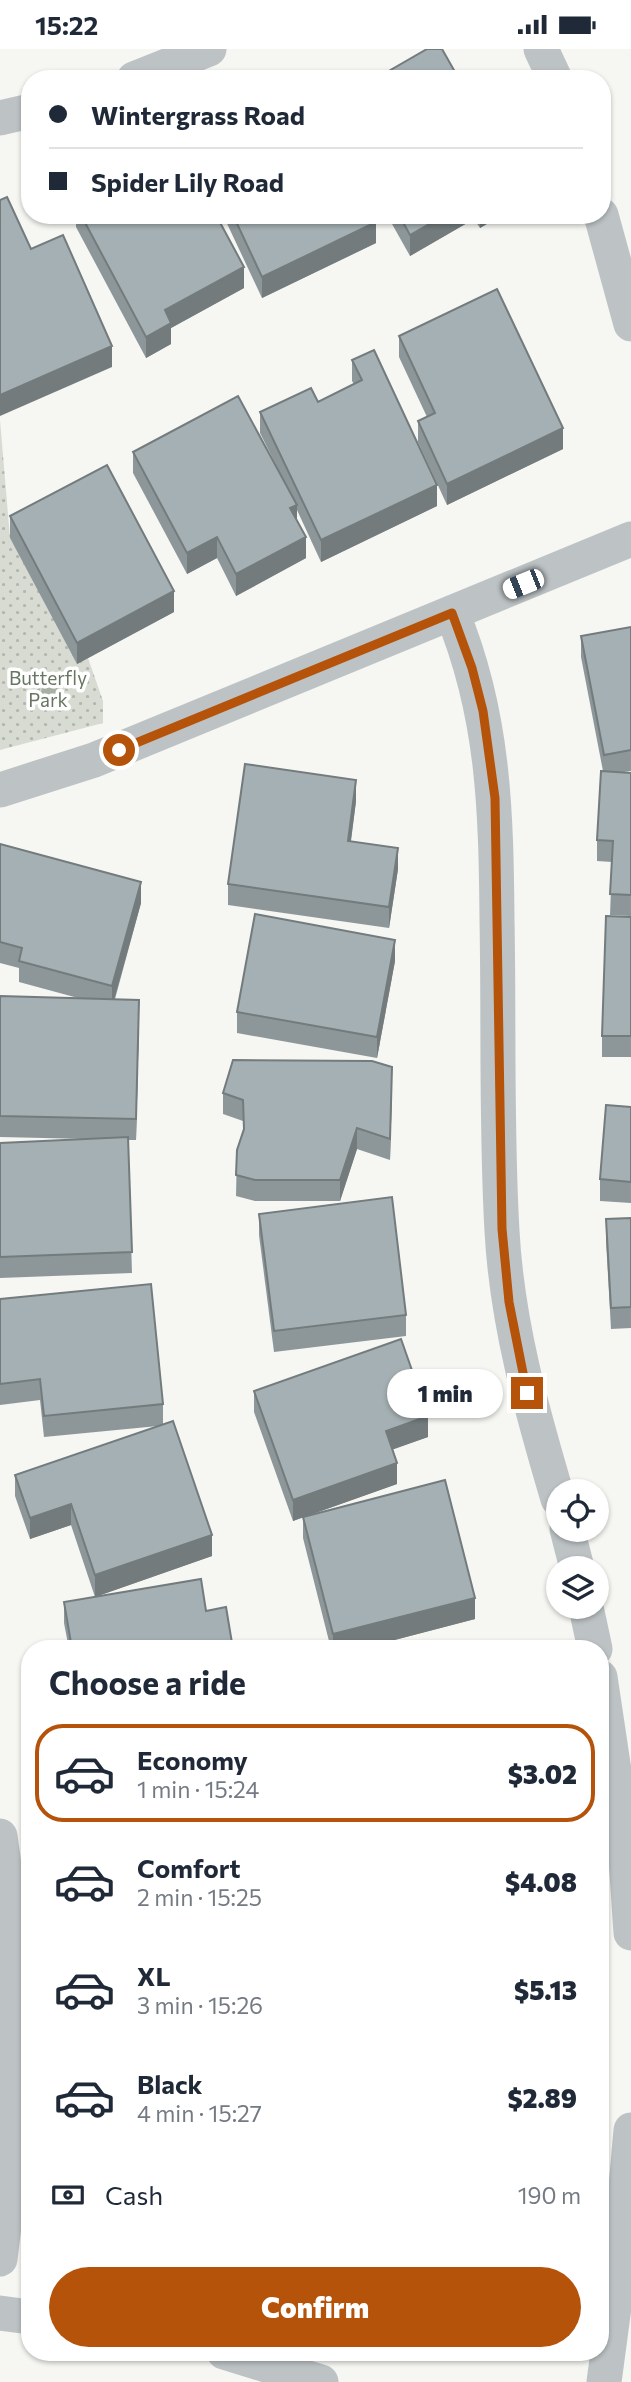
<!DOCTYPE html>
<html lang="en">
<head>
<meta charset="utf-8">
<style>
	:root { --surface:#fff; --page:#f2f2f3; --text:#1f2937; --muted:#747a83; --line:#e0e1e3; --accent:#b45309 }
	body { margin:0; font-family:Commissioner,sans-serif; background:var(--page); color:var(--text); height:100vh; display:flex; flex-direction:column; font-size:26px; white-space:nowrap }
	* { box-sizing:border-box; margin:0 }
	p { font-size:23px; color:var(--muted) }
	.icon { flex:none; width:38px; height:38px; fill:none; stroke:currentColor; stroke-width:2; stroke-linecap:round; stroke-linejoin:round }
	.map { position:relative; flex:1; overflow:hidden }
	.details { position:absolute; left:21px; top:1591px; width:588px; height:721px; display:flex; flex-direction:column; background:var(--surface); border-radius:28px; box-shadow:0 2px 5px #0004 }
	.details>* { flex:none }
	.hud { position:absolute; left:21px; top:21px; width:590px; height:154px; border-radius:28px; box-shadow:0 2px 5px #0004; display:grid; align-content:center; height:154px; padding:0 28px; background:var(--surface) }
	.buttons { position:absolute; left:546px; top:1430px; display:grid; gap:14px }
	.buttons a { display:grid; place-items:center; width:63px; height:63px; border-radius:50%; background:var(--surface); box-shadow:0 2px 5px #0004; font-size:35px }
	.end { position:absolute; width:32px; height:32px; margin:-16px; border:9px solid #b45309; background:#fff; box-shadow:0 0 0 4px #fff }
	.from { border-radius:50% }
	.bubble { position:absolute; height:49px; border-radius:24px; background:var(--surface); box-shadow:0 2px 5px #0004; font-size:23px; font-weight:800; line-height:49px; text-align:center }
	.car { position:absolute; width:21px; height:42px; margin:-21px -10px; border-radius:9px; box-shadow:0 0 5px 2px #0007; background:linear-gradient(#fff 24%,#345 0 40%,#fff 0 76%,#345 0 86%,#fff 0) }
	.hud b { display:flex; align-items:center; gap:24px; height:66px; font-size:26px }
	.hud b+b { border-top:2px solid var(--line) }
	.hud i { width:18px; height:18px; background:var(--text) }
	ul { padding:0; list-style:none }
	li { display:flex; align-items:center; gap:21px; height:98px; margin:0 14px 10px; padding:0 14px; border:4px solid transparent; border-radius:28px }
	li div { flex:1 }
	li b { display:block; font-size:26px }
	li em { font-style:normal; font-weight:800 }
	li.on { border-color:var(--accent) }
	li>.icon { width:63px; height:63px; stroke-width:1.5 }
	h2 { padding:0 28px; font-size:32px; line-height:84px }
	.pay { display:flex; align-items:center; gap:18px; height:77px; padding:0 28px; font-size:26px }
	.pay p { margin-inline-start:auto }
	.cta { display:flex; gap:14px; margin-top:auto; padding:14px 28px }
	.cta a { flex:1; height:80px; border-radius:42px; background:var(--accent); color:#fff; font-size:28px; font-weight:800; line-height:80px; text-align:center }
	.status { display:flex; justify-content:space-between; align-items:center; height:49px; padding:0 35px; background:var(--surface); direction:ltr }
	.status svg { height:19px; fill:currentColor }
	.map>svg:first-child { display:block }
</style>
</head>
<body>
<div class="status"><b>15:22</b><svg viewBox="0 0 49 12"><path d="M0 12V9h3v3zM5 12V6h3v6zM10 12V3h3v9zM15 12V0h3v12zM26 1h20v11H26zM47 4h2v5h-2z"/></svg></div>
<div class="map">
<svg width="631" height="2333" viewBox="0 0 631 2333">
	<defs>
		<pattern id="grass-dots" width="8" height="8" patternUnits="userSpaceOnUse" patternTransform="scale(1.75)"><rect width="8" height="8" fill="#d7dbd2"/><path d="M2 2h.1M6 6h.1" fill="none" stroke="#b2b6b0" stroke-width="1.8" stroke-linecap="round"/></pattern>
	</defs>
	<rect width="100%" height="100%" fill="#f6f6f3"/>
	<!-- grass -->
	<polygon fill="url(#grass-dots)" points="0,371 10,489 88,609 103,652 103,674 0,701"/>
	<g fill="none" stroke-linecap="round" stroke-linejoin="round">
		<!-- minor -->
		<g stroke="#bdc3c5" stroke-width="35">
			<polyline points="541,0 555,30"/>
			<polyline points="134,30 209,0"/>
			<polyline points="0,69 30,62"/>
			<polyline points="601,166 631,275"/>
			<path d="M452 564C494 666 496 762 497 870 499 974 496 1078 502 1182 507 1275 532 1362 558 1450"/>
			<polyline points="0,741 94,711 631,490"/>
			<polyline points="567,1480 577,1519"/>
			<polyline points="586,1558 595,1600"/>
			<polyline points="600,1628 625,1795 631,1884"/>
			<path d="M0 1787C21 1928 18 2070 0 2210"/>
			<polyline points="0,2264 30,2268"/>
			<polyline points="224,2303 321,2333"/>
			<polyline points="604,2333 618,2228 631,2081"/>
		</g>
	</g>
	<!-- trees -->
	<circle fill="#a8b0a3" cx="51" cy="643" r="10"/>
	<!-- wall -->
	<g fill="#8d979a">
		<polygon points="76,166 216,166 244,239 171,279 171,295 146,309 76,178"/>
		<polygon points="223,166 373,166 376,194 262,249"/>
		<polygon points="387,166 502,166 480,179 474,170 410,207"/>
		<polygon points="399,287 563,400 447,456 418,393 418,372 427,368 399,308"/>
		<polygon points="352,311 437,457 321,513 297,461 297,472 306,509 236,547 217,509 187,525 133,424 133,403 278,420 260,384 260,363 318,353 354,335 352,332"/>
		<polygon points="10,467 174,563 77,615 10,489"/>
		<polygon points="631,578 631,722 624,723 631,724 631,867 610,866 612,813 597,812 597,791 603,722 581,608 581,587"/>
		<polygon points="356,752 351,792 398,820 389,879 228,856 228,835"/>
		<polygon points="0,795 141,854 115,950 139,972 136,1091 128,1091 132,1224 0,1229 0,1094 87,1090 0,1088 0,947 78,949 19,933 19,919 0,914"/>
		<polygon points="631,868 631,1008 602,1008 602,987"/>
		<polygon points="395,912 377,1009 237,984 237,963"/>
		<polygon points="392,1039 390,1111 357,1100 340,1152 255,1152 236,1147 237,1101 243,1081 243,1072 223,1065 223,1044"/>
		<polygon points="631,1058 631,1154 600,1152 600,1130"/>
		<polygon points="259,1165 406,1266 406,1287 274,1303 259,1186"/>
		<polygon points="631,1169 631,1279 611,1280 606,1191 606,1170"/>
		<polygon points="0,1250 163,1355 163,1375 212,1507 95,1548 71,1476 30,1490 15,1447 15,1426 158,1377 44,1388 40,1351 0,1356"/>
		<polygon points="254,1342 428,1388 392,1400 397,1435 304,1468 475,1570 360,1600 331,1600 303,1489 303,1468 293,1472 254,1363"/>
		<polygon points="64,1553 206,1562 233,1600 69,1600 64,1574"/>
	</g>
	<!-- shaded-wall -->
	<g fill="#737b7d">
		<polygon points="445,166 474,166 474,170 410,207 410,186"/>
		<polygon points="480,166 502,166 480,179"/>
		<polygon points="376,173 376,194 262,249 262,228"/>
		<polygon points="244,218 244,239 171,279 171,295 146,309 146,288 165,261"/>
		<polygon points="112,297 112,318 0,367 0,346"/>
		<polygon points="563,379 563,400 447,456 447,435"/>
		<polygon points="437,436 437,457 321,513 321,491"/>
		<polygon points="297,456 297,477 290,459"/>
		<polygon points="217,488 217,509 187,525 187,504"/>
		<polygon points="306,488 306,509 236,547 236,525"/>
		<polygon points="174,542 174,563 77,615 77,594"/>
		<polygon points="356,731 356,752 348,813 348,792"/>
		<polygon points="398,799 398,820 389,879 389,858"/>
		<polygon points="141,833 141,854 112,958 112,937"/>
		<polygon points="395,891 395,912 377,1009 377,988"/>
		<polygon points="139,951 139,972 136,1091 136,1070"/>
		<polygon points="392,1018 392,1039 390,1111 390,1090"/>
		<polygon points="357,1079 357,1100 340,1152 340,1131"/>
		<polygon points="428,1367 428,1388 386,1403 386,1382"/>
		<polygon points="397,1414 397,1435 293,1472 293,1451"/>
		<polygon points="71,1455 71,1476 30,1490 30,1469"/>
		<polygon points="212,1486 212,1507 95,1548 95,1526"/>
		<polygon points="475,1549 475,1570 360,1600 333,1600 333,1585"/>
	</g>
	<!-- building -->
	<g fill="#a4b0b3" stroke="#737b7d" stroke-width="2">
		<polygon points="427,0 442,0 459,30 375,30"/>
		<polygon points="7,148 31,200 63,186 112,297 0,346 0,151"/>
		<polygon points="81,166 216,166 244,218 165,261 171,274 146,288"/>
		<polygon points="233,166 373,166 376,173 262,228"/>
		<polygon points="399,166 445,166 410,186"/>
		<polygon points="497,240 563,379 447,435 418,372 435,364 399,287"/>
		<polygon points="374,301 437,436 321,491 260,363 311,339 318,353 362,331 352,311"/>
		<polygon points="238,347 297,456 290,459 306,488 236,525 217,488 187,504 133,403"/>
		<polygon points="107,416 174,542 77,594 10,467"/>
		<polygon points="631,578 631,701 604,706 581,587"/>
		<polygon points="245,715 356,731 348,792 398,799 389,858 228,835"/>
		<polygon points="601,722 631,724 631,846 610,845 613,792 597,791"/>
		<polygon points="0,795 141,833 112,937 19,912 22,899 0,893"/>
		<polygon points="255,865 395,891 377,988 237,963"/>
		<polygon points="606,867 631,868 631,987 602,987"/>
		<polygon points="0,947 139,951 136,1070 0,1067"/>
		<polygon points="233,1011 372,1012 392,1018 390,1090 357,1079 340,1131 255,1131 236,1126 237,1101 244,1080 243,1051 223,1044"/>
		<polygon points="606,1056 631,1058 631,1133 600,1130"/>
		<polygon points="128,1088 132,1203 0,1208 0,1094"/>
		<polygon points="392,1148 406,1266 274,1282 259,1165"/>
		<polygon points="631,1169 631,1258 611,1259 606,1170"/>
		<polygon points="151,1235 163,1355 44,1367 40,1330 0,1335 0,1250"/>
		<polygon points="401,1290 428,1367 386,1382 397,1414 293,1451 254,1342"/>
		<polygon points="173,1372 212,1486 95,1526 71,1455 30,1469 15,1426"/>
		<polygon points="445,1431 475,1549 333,1585 303,1468"/>
		<polygon points="201,1530 206,1562 226,1558 233,1600 72,1600 64,1553"/>
	</g>
	<g fill="none" stroke-linecap="round" stroke-linejoin="round">
		<!-- route -->
		<polyline stroke="#b45309" stroke-width="9" points="119,701 452,564 472,619 483,662 495,749 502,1180 509,1253 527,1344"/>
	</g>
	<g text-anchor="middle" dominant-baseline="central" stroke-width="7" stroke-linejoin="round" paint-order="stroke">
		<!-- park labels -->
		<g font-size="19" fill="#687661" stroke="#fff">
			<text x="48" y="628">Butterfly<tspan x="48" dy="22">Park</tspan></text>
		</g>
	</g>
</svg>
<div class="buttons">
<a><svg class="icon" aria-label="locate" viewBox="0 0 24 24"><circle cx="12" cy="12" r="6"/><path d="M12 2v4M12 18v4M2 12h4M18 12h4"/></svg></a>
<a><svg class="icon" aria-label="layers" viewBox="0 0 24 24"><path d="M12 4l9 5-9 5-9-5zM3 14l9 5 9-5"/></svg></a>
</div>
<i class="end from" style="left:119px;top:701px"></i>
<i class="end" style="left:527px;top:1344px"></i>
<div class="bubble" style="left:387px;top:1320px;width:116px">1 min</div>
<i class="car" style="left:523px;top:535px;rotate:248deg"></i>
<div class="hud">
<b><i class="from"></i>Wintergrass Road</b>
<b><i></i>Spider Lily Road</b>
</div>
<section class="details">
<h2>Choose a ride</h2>
<ul>
<li class="on"><svg class="icon" aria-label="car" viewBox="0 0 24 24"><path d="M5 17H2v-5l4-1 3-4h7l3 4 3 1v5h-3M9 17h6M6 11h13"/><circle cx="7" cy="17" r="2"/><circle cx="17" cy="17" r="2"/></svg><div><b>Economy</b><p>1 min · 15:24</p></div><em>$3.02</em></li>
<li><svg class="icon" aria-label="car" viewBox="0 0 24 24"><path d="M5 17H2v-5l4-1 3-4h7l3 4 3 1v5h-3M9 17h6M6 11h13"/><circle cx="7" cy="17" r="2"/><circle cx="17" cy="17" r="2"/></svg><div><b>Comfort</b><p>2 min · 15:25</p></div><em>$4.08</em></li>
<li><svg class="icon" aria-label="car" viewBox="0 0 24 24"><path d="M5 17H2v-5l4-1 3-4h7l3 4 3 1v5h-3M9 17h6M6 11h13"/><circle cx="7" cy="17" r="2"/><circle cx="17" cy="17" r="2"/></svg><div><b>XL</b><p>3 min · 15:26</p></div><em>$5.13</em></li>
<li><svg class="icon" aria-label="car" viewBox="0 0 24 24"><path d="M5 17H2v-5l4-1 3-4h7l3 4 3 1v5h-3M9 17h6M6 11h13"/><circle cx="7" cy="17" r="2"/><circle cx="17" cy="17" r="2"/></svg><div><b>Black</b><p>4 min · 15:27</p></div><em>$2.89</em></li>
</ul>
<div class="pay"><svg class="icon" aria-label="cash" viewBox="0 0 24 24"><path d="M3 7h18v10H3z"/><circle cx="12" cy="12" r="2"/></svg>Cash<p>190 m</p></div>
<div class="cta"><a>Confirm</a></div>
</section>
</div>
</body>
</html>
